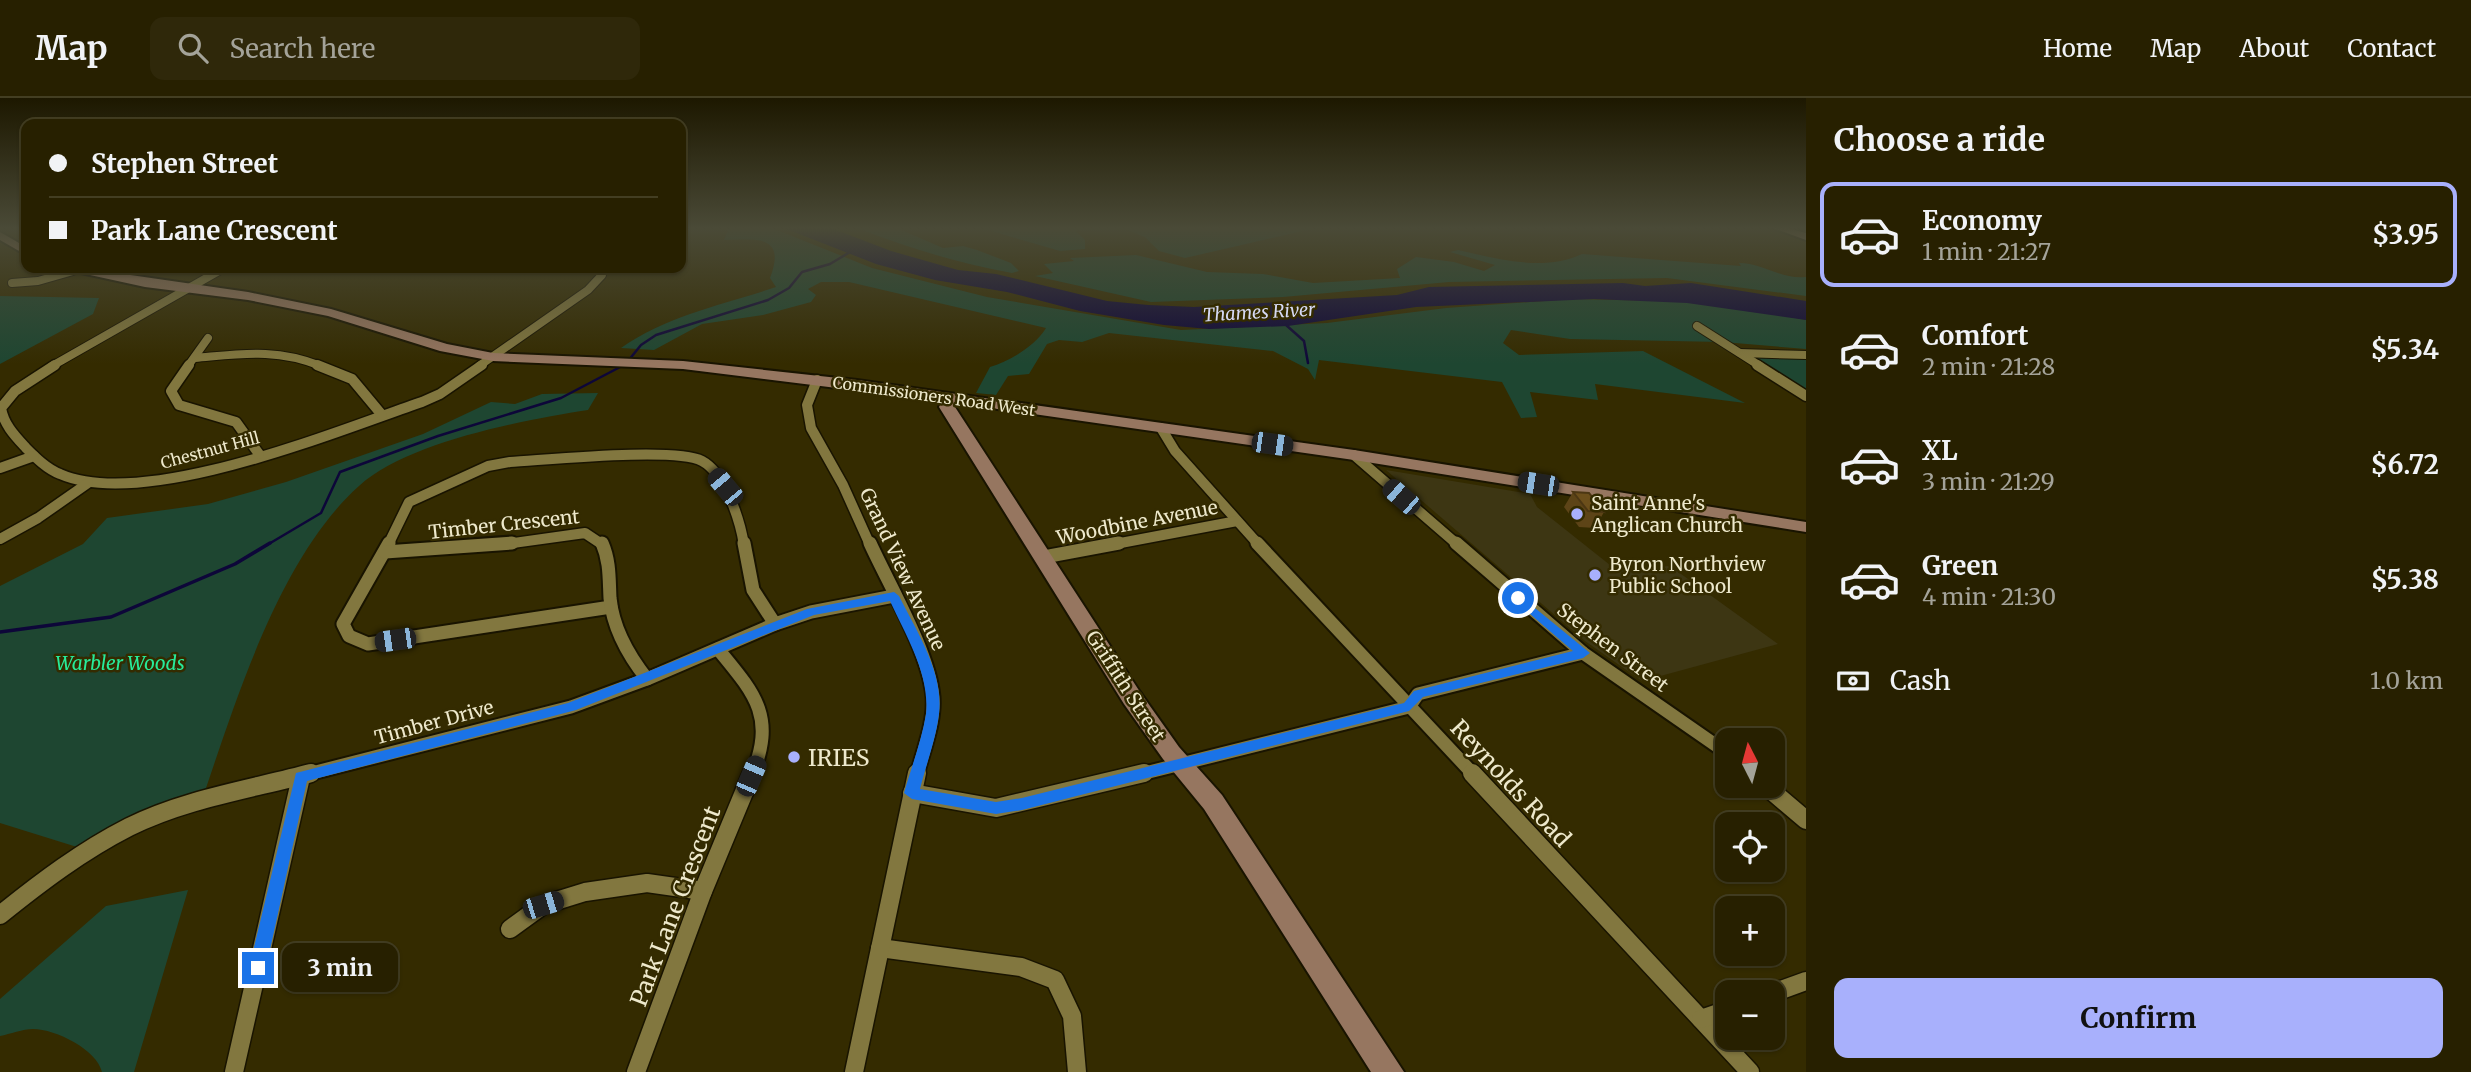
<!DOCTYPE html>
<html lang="en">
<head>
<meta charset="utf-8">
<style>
	:root { --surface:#272000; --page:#2f280a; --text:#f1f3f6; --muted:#a4a399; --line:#433e22; --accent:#a8b0fc }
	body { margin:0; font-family:Merriweather,serif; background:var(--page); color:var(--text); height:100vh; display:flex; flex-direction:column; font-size:26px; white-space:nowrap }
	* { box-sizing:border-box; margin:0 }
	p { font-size:23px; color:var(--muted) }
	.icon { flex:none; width:38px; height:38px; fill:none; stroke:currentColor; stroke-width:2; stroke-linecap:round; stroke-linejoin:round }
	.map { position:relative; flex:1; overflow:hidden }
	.drawer { display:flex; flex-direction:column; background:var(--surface); width:665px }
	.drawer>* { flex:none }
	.guide { position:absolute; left:21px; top:21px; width:665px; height:154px; border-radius:14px; box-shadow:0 2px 5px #0004,0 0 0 2px var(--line); display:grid; align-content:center; height:154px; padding:0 28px; background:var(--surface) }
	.needle { width:46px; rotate:354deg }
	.controls { position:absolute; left:1715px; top:630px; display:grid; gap:14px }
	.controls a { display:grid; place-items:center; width:70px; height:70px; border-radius:14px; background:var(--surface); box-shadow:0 2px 5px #0004,0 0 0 2px var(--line); font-size:35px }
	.end { position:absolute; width:32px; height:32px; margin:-16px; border:9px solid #1a73e8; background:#fff; box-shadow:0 0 0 4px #fff }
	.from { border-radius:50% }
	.bubble { position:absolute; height:49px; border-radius:14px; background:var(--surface); box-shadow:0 2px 5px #0004,0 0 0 2px var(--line); font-size:23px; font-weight:700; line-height:49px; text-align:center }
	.car { position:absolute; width:21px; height:42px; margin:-21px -10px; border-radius:9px; box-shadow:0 0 5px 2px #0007; background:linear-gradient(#222 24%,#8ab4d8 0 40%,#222 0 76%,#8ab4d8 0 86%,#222 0) }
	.guide b { display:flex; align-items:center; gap:24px; height:66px; font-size:26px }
	.guide b+b { border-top:2px solid var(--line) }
	.guide i { width:18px; height:18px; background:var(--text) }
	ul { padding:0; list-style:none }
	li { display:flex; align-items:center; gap:21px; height:105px; margin:0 14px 10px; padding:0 14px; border:4px solid transparent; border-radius:14px }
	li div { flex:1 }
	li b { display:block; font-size:26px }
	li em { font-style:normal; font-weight:700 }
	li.current { border-color:var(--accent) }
	li>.icon { width:63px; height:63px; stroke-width:1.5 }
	h2 { padding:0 28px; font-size:32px; line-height:84px }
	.pay { display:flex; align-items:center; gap:18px; height:77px; padding:0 28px; font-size:26px }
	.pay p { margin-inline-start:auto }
	.action { display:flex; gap:14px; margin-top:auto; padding:14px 28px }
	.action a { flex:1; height:80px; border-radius:14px; background:var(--accent); color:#111; font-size:28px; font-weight:700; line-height:80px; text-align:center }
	header { display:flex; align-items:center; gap:42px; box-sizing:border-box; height:98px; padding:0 35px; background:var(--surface); border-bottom:2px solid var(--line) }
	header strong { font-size:33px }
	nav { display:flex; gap:38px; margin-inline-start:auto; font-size:24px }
	.search { width:490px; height:63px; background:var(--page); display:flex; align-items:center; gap:18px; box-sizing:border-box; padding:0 24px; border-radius:14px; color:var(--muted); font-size:26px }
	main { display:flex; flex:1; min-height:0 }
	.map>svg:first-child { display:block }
</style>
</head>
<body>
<header>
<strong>Map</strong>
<div class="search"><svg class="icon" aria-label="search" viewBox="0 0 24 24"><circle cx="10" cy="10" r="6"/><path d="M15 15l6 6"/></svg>Search here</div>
<nav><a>Home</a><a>Map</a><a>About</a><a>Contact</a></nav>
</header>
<main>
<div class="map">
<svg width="1806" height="974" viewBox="0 0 1806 974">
	<rect width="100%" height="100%" fill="#342b00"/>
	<!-- built -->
	<polygon fill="#3d3613" points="1386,372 1530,396 1537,409 1615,471 1670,468 1778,546 1642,583 1585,543"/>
	<!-- green -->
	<g fill="#1e4631">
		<path d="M729 130H772L872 170 987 199 1181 232 1327 225 1446 210 1572 201 1711 204 1806 222V251L1723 244 1570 241 1511 232 1503 245 1519 257 1643 253 1745 305 1595 286 1598 302 1530 294 1537 319 1521 320 1502 284 1319 262 1315 282 1308 271 1273 253 1109 235 1082 244 1059 242 1047 246 1029 276 1008 278 996 297 976 295 990 269C1010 263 1035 248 1046 230L849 184H821L808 191 816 197 811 204 763 217 702 226 654 252 621 250C668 217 722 207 776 189L770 180C787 135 755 142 724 142Z"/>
		<path d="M857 130H897L943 150 963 148 977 152 1011 165 1019 173 1012 175C958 165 908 150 857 130Z"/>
		<polygon points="981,130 1315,130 1185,160 1159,153 1145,139 1125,131 1076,133 1085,142 1085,151 1060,153"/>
		<path d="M1458 152C1498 161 1544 174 1582 156L1741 168 1739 165C1763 165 1782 182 1806 179V198L1667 180 1449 184 1283 199 1151 204 1035 178 1053 175 1044 166 1074 163 1070 160 1136 157 1207 174 1263 176 1313 185 1400 180 1397 171 1416 159 1454 164 1484 173 1495 167 1450 154Z"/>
		<polygon points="0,198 99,200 93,216 0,266"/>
		<polygon points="1806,258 1806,293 1756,259"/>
		<path d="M598 295 588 312C524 322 407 344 359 388 281 458 238 596 205 693L77 749 0 725V488L83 446 107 420 208 406 286 384 423 336 491 304 515 306 542 296Z"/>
		<path d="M188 792 134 974H102C97 952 56 931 33 931 23 931 10 936 0 938V901L106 808Z"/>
	</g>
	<!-- water -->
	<polygon fill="#0d0639" points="784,130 831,130 891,153 958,172 996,176 1107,203 1148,207 1194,209 1397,197 1429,189 1623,185 1645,188 1691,185 1806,203 1806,222 1687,205 1594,201 1416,209 1288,228 1209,231 1164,227 1080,213 1007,194 935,182 876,166"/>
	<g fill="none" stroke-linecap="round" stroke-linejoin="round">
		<!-- stream-far1 -->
		<g stroke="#0d0639" stroke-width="2.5">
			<polyline points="1286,227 1304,243 1308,265"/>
			<polyline points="628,263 641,247 656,237 768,202 789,190 802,174 830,166 850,154"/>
			<polyline points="267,447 321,415 340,374 438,338 561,300 622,268"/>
		</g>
		<!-- stream -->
		<polyline stroke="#0d0639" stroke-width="3.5" points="0,534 111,519 235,466 270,445"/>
		<defs>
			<g id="street-far3">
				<polyline points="12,185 38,183 73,173"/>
				<polyline points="1697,228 1760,268"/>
				<polyline points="1740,255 1806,257"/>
				<path d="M195 260C242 256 276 250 321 268"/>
				<polyline points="52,268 224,170"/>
				<polyline points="188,268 208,240"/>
				<polyline points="479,268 588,192 602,177 602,170"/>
			</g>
			<g id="street-far2">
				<path d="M55 267 15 293 1 310C4 327 15 338 26 350 36 360 47 371 60 376 144 413 337 333 422 304L440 296 482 267"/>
				<polyline points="189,267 171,293 179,307 236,324 259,356"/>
				<polyline points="317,267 352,281 382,317"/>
				<polyline points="1757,267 1806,298"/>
				<polyline points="817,282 807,307 811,330 843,387 870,447"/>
				<polyline points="1161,330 1175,353 1259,447"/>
				<polyline points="1354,357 1458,447"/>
				<polyline points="0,370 34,358"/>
				<polyline points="0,441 38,420 88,385"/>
				<path d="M388 447 409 404 488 368 510 364C547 362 675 349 702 363 725 375 740 422 744 447"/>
				<polyline points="499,447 585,435 603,447"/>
				<polyline points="1110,447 1237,423"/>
			</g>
			<g id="street-far1">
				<polyline points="389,445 343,526 349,538 368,546 611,509"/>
				<path d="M602 445C610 463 609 481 610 500 613 531 628 557 647 581"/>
				<polyline points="744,445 753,492 775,526"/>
				<path d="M870 445C889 487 929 554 933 599 935 624 923 653 917 677"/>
				<polyline points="1257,445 1474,677"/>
				<polyline points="1456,445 1583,555 1727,655"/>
				<polyline points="385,454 512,445"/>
				<polyline points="1044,459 1119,445"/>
				<path d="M718 551C755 596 776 618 752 677"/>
				<polyline points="304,677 571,609 647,581 775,526 811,514 894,498"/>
				<polyline points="1137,677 1409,609 1418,596 1583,555"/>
			</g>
			<g id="street">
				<polyline points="1472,675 1750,974"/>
				<polyline points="1766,688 1806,722"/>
				<polyline points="912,695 996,710 1144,675"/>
				<path d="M0 817C41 784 82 753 129 729 185 701 251 691 311 675"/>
				<polyline points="510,831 543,807 585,794 647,785 703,793"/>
				<polyline points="880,850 1021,869 1055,882 1072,918 1077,974"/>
				<polyline points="1773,895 1806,883"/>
				<polyline points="1701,921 1727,912"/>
				<polyline points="234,974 301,679"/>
				<polyline points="636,974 703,793 752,675"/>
				<polyline points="854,974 917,675"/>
			</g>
			<g id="secondary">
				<polygon points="1773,130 1788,130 1806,135 1806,142"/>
				<polygon points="0,134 26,149 26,157 0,142"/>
				<polygon points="58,170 82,170 248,194 331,211 447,246 493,255 683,263 857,282 1354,352 1806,424 1806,434 1354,362 956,305 955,309 1140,594 1179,649 1222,697 1404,974 1371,974 1204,711 1163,661 1124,606 939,309 942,303 683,271 493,263 440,253 328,218 248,202 145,189"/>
			</g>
		</defs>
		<!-- street-far3 casing -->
		<use href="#street-far3" stroke="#191400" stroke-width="10"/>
		<!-- street-far2 casing -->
		<use href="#street-far2" stroke="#191400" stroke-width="13"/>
		<!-- street-far1 casing -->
		<use href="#street-far1" stroke="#191400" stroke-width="17"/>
		<!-- street casing -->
		<use href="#street" stroke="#191400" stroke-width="21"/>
		<!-- secondary casing -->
		<use href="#secondary" stroke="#191400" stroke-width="4"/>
		<!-- street-far3 -->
		<use href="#street-far3" stroke="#82773f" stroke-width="8"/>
		<!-- street-far2 -->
		<use href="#street-far2" stroke="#82773f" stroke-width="10"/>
		<!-- street-far1 -->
		<use href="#street-far1" stroke="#82773f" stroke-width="13"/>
		<!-- street -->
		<use href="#street" stroke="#82773f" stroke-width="18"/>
		<!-- secondary -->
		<use href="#secondary" fill="#967660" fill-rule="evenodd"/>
	</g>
	<!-- wall -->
	<polygon fill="#5d4417" points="1573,394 1604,414 1595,430 1579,429 1564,409"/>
	<!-- building -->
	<polygon fill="#6c4f1b" stroke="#4c3713" stroke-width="2" points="1573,394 1589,395 1604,414 1588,413"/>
	<!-- sky -->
	<linearGradient id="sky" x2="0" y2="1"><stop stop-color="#1d1800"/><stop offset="0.49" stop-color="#4a4a37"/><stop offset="1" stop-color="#4a4a37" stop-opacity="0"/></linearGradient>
	<rect width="1806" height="266" fill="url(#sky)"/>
	<!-- route -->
	<path fill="#1a73e8" d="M894 494 899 498C917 534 944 575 939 616 936 641 926 667 920 691L996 704 1022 700 1404 605 1414 593 1573 553 1514 502V497L1518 496 1590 555 1583 560 1423 599 1409 613 1022 712 996 716 912 701 904 695C911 670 922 642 926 616 930 576 906 538 890 503L814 517 576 612 307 683 266 870 258 878 252 876 249 870 296 675 568 605 807 511Z"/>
	<!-- markers -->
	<g fill="#a8b0fc" stroke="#342b00" stroke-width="2.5">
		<circle cx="1577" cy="416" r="7"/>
		<circle cx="1595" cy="477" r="7"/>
		<circle cx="794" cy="659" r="7"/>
	</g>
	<g text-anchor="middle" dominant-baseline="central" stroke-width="5" stroke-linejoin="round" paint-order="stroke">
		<!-- far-street labels -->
		<g font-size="16" fill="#eee9cc" stroke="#342b00">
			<text transform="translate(934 298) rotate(8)">Commissioners Road West</text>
			<text transform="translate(210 352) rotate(-15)">Chestnut Hill</text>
		</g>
		<!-- far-water labels -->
		<g font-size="18" font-style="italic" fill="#d5d9f4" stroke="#342b00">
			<text transform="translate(1259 214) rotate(-3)">Thames River</text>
		</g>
		<!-- poi labels -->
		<g font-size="19" fill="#eee9cc" stroke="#342b00" text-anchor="start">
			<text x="1591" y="405">Saint Anne's<tspan x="1591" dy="22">Anglican Church</tspan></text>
			<text x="1609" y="466">Byron Northview<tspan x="1609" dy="22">Public School</tspan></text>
		</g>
		<!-- street labels -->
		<g font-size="19" fill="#eee9cc" stroke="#342b00">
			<text transform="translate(1137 424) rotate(-11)">Woodbine Avenue</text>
			<text transform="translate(504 426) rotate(-6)">Timber Crescent</text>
			<text transform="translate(903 471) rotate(65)">Grand View Avenue</text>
			<text transform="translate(1613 549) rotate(37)">Stephen Street</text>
			<text transform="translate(1126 588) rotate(57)">Griffith Street</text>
			<text transform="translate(434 624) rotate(-15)">Timber Drive</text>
		</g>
		<!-- park labels -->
		<g font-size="19" font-style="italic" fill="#27eb9a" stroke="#342b00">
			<text x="120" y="565">Warbler Woods</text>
		</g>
		<!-- near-poi labels -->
		<g font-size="23" fill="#eee9cc" stroke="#342b00" text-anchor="start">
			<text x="808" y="659">IRIES</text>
		</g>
		<!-- near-street labels -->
		<g font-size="23" fill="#eee9cc" stroke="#342b00">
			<text transform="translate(1511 685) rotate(47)">Reynolds Road</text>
			<text transform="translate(675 808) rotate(-69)">Park Lane Crescent</text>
		</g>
	</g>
</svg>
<div class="controls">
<a><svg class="needle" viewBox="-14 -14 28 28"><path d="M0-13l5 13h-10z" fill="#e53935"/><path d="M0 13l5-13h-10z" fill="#a4a399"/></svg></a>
<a><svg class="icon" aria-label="locate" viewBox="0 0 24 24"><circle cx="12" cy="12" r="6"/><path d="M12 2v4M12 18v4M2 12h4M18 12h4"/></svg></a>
<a>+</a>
<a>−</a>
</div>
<i class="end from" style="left:1518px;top:500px"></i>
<i class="end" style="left:258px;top:870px"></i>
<div class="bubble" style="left:282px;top:845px;width:116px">3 min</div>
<i class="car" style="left:1272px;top:346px;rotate:98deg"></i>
<i class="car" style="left:1538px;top:386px;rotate:279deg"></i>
<i class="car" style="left:725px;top:389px;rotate:320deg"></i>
<i class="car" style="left:1401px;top:399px;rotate:311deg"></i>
<i class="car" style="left:395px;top:542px;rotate:262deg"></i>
<i class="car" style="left:751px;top:678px;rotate:23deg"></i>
<i class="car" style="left:543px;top:807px;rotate:73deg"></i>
<div class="guide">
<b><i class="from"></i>Stephen Street</b>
<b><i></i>Park Lane Crescent</b>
</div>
</div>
<section class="drawer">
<h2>Choose a ride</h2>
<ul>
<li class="current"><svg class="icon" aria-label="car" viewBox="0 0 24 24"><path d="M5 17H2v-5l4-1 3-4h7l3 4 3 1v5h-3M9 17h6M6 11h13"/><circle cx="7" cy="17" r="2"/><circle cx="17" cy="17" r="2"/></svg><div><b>Economy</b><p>1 min · 21:27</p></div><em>$3.95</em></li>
<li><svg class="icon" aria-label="car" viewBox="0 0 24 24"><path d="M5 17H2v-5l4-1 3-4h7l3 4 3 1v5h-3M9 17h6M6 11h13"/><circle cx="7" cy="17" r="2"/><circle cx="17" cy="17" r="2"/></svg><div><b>Comfort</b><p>2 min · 21:28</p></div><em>$5.34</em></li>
<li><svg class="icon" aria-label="car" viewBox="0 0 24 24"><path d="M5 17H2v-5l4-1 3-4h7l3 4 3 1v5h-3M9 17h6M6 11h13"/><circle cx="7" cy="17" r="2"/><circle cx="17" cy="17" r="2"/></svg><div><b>XL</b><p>3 min · 21:29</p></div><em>$6.72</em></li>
<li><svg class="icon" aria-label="car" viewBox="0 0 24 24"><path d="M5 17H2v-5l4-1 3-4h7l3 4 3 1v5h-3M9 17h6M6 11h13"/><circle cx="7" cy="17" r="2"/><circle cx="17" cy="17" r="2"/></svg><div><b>Green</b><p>4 min · 21:30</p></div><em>$5.38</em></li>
</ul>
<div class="pay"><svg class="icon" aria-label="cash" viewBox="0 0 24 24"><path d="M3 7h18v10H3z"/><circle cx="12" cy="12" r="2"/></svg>Cash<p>1.0 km</p></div>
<div class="action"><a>Confirm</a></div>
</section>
</main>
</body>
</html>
